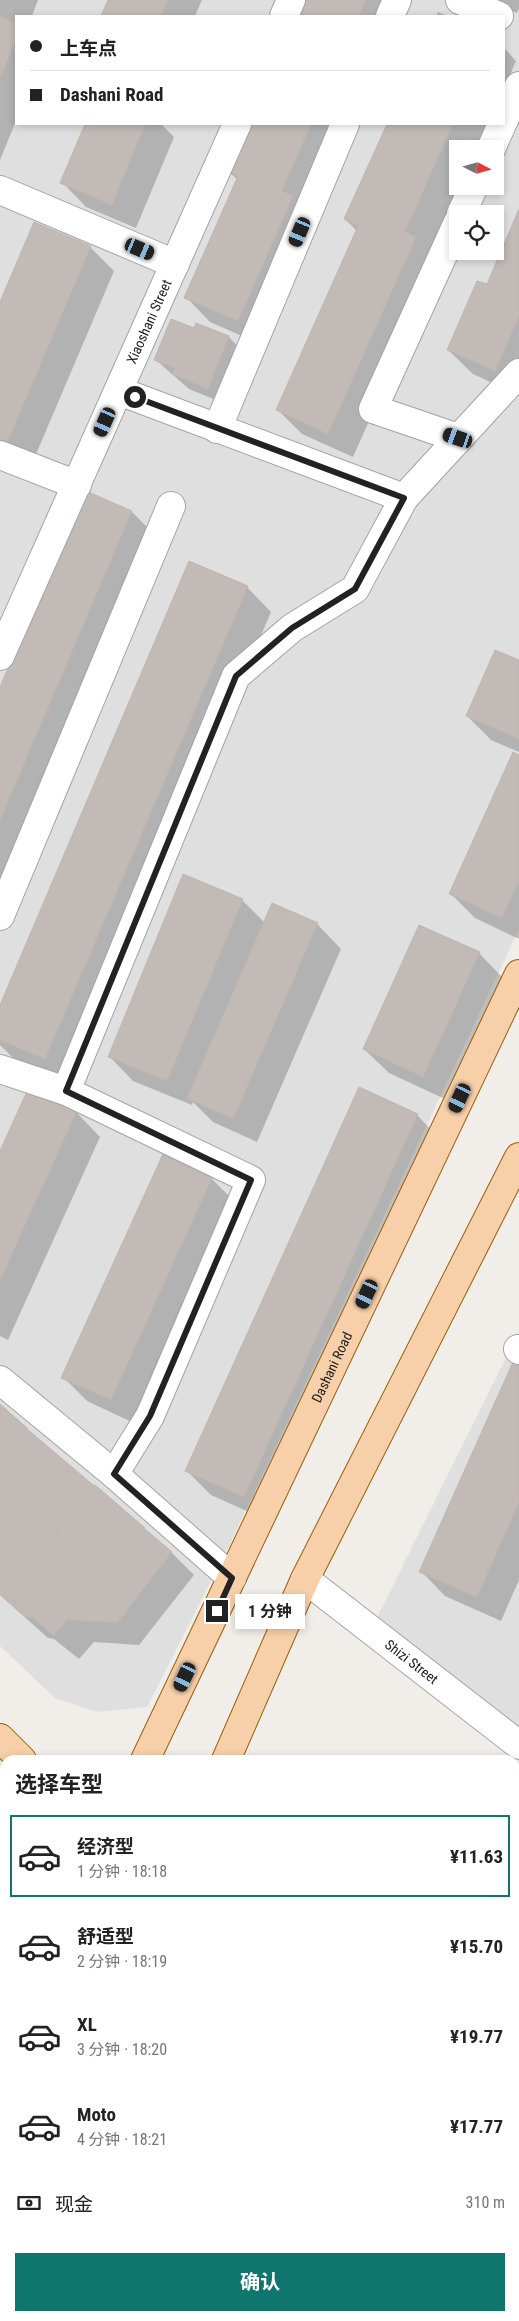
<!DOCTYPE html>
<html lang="zh">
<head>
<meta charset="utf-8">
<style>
	:root { --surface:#fff; --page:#f2f2f2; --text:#222; --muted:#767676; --line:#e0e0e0; --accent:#0f766e }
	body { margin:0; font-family:"Roboto Condensed","Noto Sans SC",sans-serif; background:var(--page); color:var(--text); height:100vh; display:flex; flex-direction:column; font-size:19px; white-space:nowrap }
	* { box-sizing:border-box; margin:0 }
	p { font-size:16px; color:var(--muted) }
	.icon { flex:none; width:28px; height:28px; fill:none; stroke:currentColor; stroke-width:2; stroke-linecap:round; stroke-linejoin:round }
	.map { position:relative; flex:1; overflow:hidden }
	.side { position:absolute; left:0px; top:1755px; width:520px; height:566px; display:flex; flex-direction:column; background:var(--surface); border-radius:15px 15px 0 0; box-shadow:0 2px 8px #0003 }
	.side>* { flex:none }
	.banner { position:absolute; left:15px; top:15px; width:490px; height:110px; border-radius:0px; box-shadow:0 2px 8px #0003; display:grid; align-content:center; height:110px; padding:0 15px; background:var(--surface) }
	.needle { width:32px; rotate:96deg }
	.tools { position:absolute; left:449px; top:140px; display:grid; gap:10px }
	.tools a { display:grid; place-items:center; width:55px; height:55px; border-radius:0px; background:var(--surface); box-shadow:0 2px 8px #0003; font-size:25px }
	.end { position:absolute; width:22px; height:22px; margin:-11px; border:6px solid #222; background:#fff; box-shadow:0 0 0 2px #fff }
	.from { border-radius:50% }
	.bubble { position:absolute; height:35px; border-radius:0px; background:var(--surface); box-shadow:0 2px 8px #0003; font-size:16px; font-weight:700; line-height:35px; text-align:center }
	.car { position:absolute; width:15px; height:30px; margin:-15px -8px; border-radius:6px; box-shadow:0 0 4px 1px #0007; background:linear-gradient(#222 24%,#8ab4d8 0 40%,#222 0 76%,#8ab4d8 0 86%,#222 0) }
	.banner b { display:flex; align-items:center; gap:18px; height:48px; font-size:19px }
	.banner b+b { border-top:1px solid var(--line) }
	.banner i { width:12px; height:12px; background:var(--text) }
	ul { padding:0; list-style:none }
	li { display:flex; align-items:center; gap:15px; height:82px; margin:0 10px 8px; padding:0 5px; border:2px solid transparent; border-radius:0px }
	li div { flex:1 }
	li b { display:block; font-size:19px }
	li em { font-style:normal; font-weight:700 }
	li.selected { border-color:var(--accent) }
	li>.icon { width:45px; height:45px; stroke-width:1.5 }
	h2 { padding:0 15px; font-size:22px; line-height:60px }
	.pay { display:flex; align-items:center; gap:12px; height:55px; padding:0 15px; font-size:19px }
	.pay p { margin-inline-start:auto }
	.button { display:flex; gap:10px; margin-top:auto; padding:10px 15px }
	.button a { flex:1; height:58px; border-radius:0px; background:var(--accent); color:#fff; font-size:20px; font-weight:700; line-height:58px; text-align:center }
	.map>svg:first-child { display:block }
</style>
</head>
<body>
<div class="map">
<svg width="519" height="2321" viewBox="0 0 519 2321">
	<rect width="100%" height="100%" fill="#f1eee9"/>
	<!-- residential -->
	<g fill="#e0dfdf" fill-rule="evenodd">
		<path d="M0 0H519V929L230 1544 147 1707 97 1712 55 1698 0 1646ZM16 16H504V124H16ZM458 149H495V186H458ZM458 214H495V251H458Z"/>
		<polygon points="519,1331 519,1739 369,1634"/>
	</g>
	<!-- park -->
	<polygon fill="#cbf7cb" points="44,2316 353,2316 358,2321 41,2321"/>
	<!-- shadow -->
	<g fill="#0003">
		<polygon points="0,0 38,0 32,16 16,16 16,121 0,160"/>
		<polygon points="110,0 202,0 195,16 103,16"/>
		<polygon points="304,0 390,0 393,16 297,16"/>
		<polygon points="487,0 519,0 519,8 517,13"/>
		<polygon points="438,12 447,16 436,16"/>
		<polygon points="504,48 516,61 504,89"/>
		<polygon points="86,124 161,124 174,137 136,228 86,207 62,182"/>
		<polygon points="250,124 346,124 262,345 210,322 186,297 238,180 229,172"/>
		<polygon points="388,124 488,124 477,149 458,149 458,186 460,186 440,262 353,457 302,434 278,410 357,231 345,219"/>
		<polygon points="519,213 519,395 473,374 448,350 487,286"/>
		<polygon points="90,247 114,271 31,466 0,453 0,305"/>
		<polygon points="197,325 229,337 243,352 223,403 189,389 156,360 195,330"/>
		<polygon points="132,512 156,536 0,900 0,690"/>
		<polygon points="247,587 271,612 70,1083 13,1058 0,1045 0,1008"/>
		<polygon points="519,662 519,752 491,740 467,716"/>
		<polygon points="519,756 519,939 475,918 450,893"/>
		<polygon points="242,900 265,923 317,924 341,949 257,1142 213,1122 193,1102 192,1105 133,1081 109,1056"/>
		<polygon points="479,953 503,978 447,1100 389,1073 364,1049"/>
		<polygon points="76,1112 100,1137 8,1340 0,1336 0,1154"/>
		<polygon points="417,1115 441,1140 269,1521 211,1495 187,1471"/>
		<polygon points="163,1156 212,1179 236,1203 136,1424 87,1401 63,1377"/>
		<polygon points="519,1366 519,1580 501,1621 445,1596 421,1571"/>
		<polygon points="0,1406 172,1553 194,1575 139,1645 94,1642 79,1659 54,1639 48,1638 0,1595"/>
	</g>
	<!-- building -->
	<g fill="#c2bab6" stroke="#c2b5ac">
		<polygon points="108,0 168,0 161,16 101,16"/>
		<polygon points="303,0 366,0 359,16 296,16"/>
		<polygon points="0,16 16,23 16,39 0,78"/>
		<polygon points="85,124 145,124 112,205 60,183"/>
		<polygon points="249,124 311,124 282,191 293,196 238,321 184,298 238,176 228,172"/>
		<polygon points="387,124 453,124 405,232 416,237 328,434 276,410 358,226 344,219"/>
		<polygon points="519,209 519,316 495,371 447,350 477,281 487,284"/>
		<polygon points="34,222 91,246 7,443 0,440 0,302"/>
		<polygon points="171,319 194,328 196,323 229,336 208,389 172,374 175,368 154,360"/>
		<polygon points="84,490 132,511 0,820 0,687"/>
		<polygon points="189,561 248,586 45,1059 0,1040 0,1005"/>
		<polygon points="495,650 519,660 519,739 466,716"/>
		<polygon points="513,752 519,755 519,881 502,918 449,894"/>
		<polygon points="183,874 243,899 167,1081 108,1057"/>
		<polygon points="272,903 318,923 233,1119 187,1098"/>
		<polygon points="419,925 480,952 423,1077 363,1049"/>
		<polygon points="359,1087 418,1114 244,1497 185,1471"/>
		<polygon points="28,1089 77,1111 0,1280 0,1151"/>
		<polygon points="163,1154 212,1178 111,1400 61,1378"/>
		<polygon points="513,1362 519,1365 519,1502 477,1597 419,1572"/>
		<polygon points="0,1404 28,1429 0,1462"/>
		<polygon points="0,1406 172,1552 117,1623 25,1617 0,1594"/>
		<polygon points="95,1485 145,1528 54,1636 4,1593"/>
		<polygon points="515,1883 519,1886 519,2038 515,2035"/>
	</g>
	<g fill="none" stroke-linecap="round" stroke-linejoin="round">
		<defs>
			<g id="minor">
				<polyline points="460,0 499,16"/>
				<polyline points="284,16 291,0"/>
				<polyline points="390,16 397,0"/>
				<polyline points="504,120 519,86"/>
				<polyline points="491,149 502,124"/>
				<polyline points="0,190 175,264"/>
				<polyline points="461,214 474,186"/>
				<polyline points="458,222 373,409 458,438"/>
				<polyline points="119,391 404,498 519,373"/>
				<polyline points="217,429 345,124"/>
				<polyline points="0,455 77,485"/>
				<path id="s1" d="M0 656 237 124"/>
				<polyline points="0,916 171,506"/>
				<polyline points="0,1069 66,1091 251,1180 150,1416 114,1474"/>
				<polyline points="66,1091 236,676 292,628 355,589 404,498"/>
				<polyline points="518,1349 519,1350"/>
				<polyline points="0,1380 114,1474 232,1578"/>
				<path id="s2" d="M305 1579 519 1745"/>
			</g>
			<g id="major">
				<polyline points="0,1738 22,1760"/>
				<path id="s3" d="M145 1760 519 974"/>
				<polyline points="226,1760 305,1579 519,1157"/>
				<polyline points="0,1839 5,1844"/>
				<polyline points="0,2063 5,2053"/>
				<polyline points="515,2236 519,2240"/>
				<polyline points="0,2243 5,2233"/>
				<polyline points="497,2316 502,2321"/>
			</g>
		</defs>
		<!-- minor casing -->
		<use href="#minor" stroke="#a3a3a3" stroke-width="30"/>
		<!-- major casing -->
		<use href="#major" stroke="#965f09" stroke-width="30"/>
		<!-- minor -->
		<use href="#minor" stroke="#fff" stroke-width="28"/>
		<!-- major -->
		<use href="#major" stroke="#f7d0a9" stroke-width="28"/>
	</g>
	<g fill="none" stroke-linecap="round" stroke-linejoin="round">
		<!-- route -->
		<polyline stroke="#222" stroke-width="6" points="135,397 404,498 355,589 292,628 236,676 66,1091 251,1180 150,1416 114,1474 232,1578 217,1611"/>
	</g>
	<g text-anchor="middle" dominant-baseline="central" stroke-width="4" stroke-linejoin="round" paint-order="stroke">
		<!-- street labels -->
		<g font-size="14" fill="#222" stroke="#fff">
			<text stroke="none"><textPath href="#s1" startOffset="366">Xiaoshani Street</textPath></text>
			<text stroke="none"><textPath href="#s3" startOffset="435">Dashani Road</textPath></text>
			<text stroke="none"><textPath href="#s2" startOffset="135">Shizi Street</textPath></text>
		</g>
	</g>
</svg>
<div class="tools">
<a><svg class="needle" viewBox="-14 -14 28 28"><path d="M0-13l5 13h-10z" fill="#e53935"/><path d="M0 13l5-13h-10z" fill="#767676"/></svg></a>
<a><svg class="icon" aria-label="locate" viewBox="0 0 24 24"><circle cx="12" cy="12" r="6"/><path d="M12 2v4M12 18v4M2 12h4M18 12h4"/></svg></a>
</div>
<i class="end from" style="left:135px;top:397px"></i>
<i class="end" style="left:217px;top:1611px"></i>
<div class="bubble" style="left:235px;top:1594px;width:70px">1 分钟</div>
<i class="car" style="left:300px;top:232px;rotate:203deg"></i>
<i class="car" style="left:140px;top:249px;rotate:113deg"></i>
<i class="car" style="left:105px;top:422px;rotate:204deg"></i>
<i class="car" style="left:458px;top:438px;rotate:289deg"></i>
<i class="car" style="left:460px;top:1098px;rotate:205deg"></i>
<i class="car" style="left:367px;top:1294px;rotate:205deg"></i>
<i class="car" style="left:185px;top:1677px;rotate:205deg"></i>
<div class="banner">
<b><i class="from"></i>上车点</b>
<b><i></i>Dashani Road</b>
</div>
<section class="side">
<h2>选择车型</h2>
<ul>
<li class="selected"><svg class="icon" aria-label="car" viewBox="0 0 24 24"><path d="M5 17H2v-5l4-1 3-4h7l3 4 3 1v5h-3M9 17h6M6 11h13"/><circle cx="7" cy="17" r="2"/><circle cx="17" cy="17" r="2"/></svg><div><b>经济型</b><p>1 分钟 · 18:18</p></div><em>¥11.63</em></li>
<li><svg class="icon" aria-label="car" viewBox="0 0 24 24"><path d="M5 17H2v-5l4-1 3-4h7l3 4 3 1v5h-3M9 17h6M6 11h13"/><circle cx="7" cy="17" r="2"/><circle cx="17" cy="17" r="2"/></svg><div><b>舒适型</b><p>2 分钟 · 18:19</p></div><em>¥15.70</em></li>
<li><svg class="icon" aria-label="car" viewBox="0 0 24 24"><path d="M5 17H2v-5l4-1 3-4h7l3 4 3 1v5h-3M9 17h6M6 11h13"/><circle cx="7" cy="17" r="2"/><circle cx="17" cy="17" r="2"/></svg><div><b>XL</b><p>3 分钟 · 18:20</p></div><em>¥19.77</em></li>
<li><svg class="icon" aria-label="car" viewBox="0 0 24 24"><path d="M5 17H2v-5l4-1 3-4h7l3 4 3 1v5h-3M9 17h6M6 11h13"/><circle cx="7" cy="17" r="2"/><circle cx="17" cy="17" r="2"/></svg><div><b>Moto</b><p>4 分钟 · 18:21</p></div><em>¥17.77</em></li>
</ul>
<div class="pay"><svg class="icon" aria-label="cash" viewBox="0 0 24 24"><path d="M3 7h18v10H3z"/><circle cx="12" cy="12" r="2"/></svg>现金<p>310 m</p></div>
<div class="button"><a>确认</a></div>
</section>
</div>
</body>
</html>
